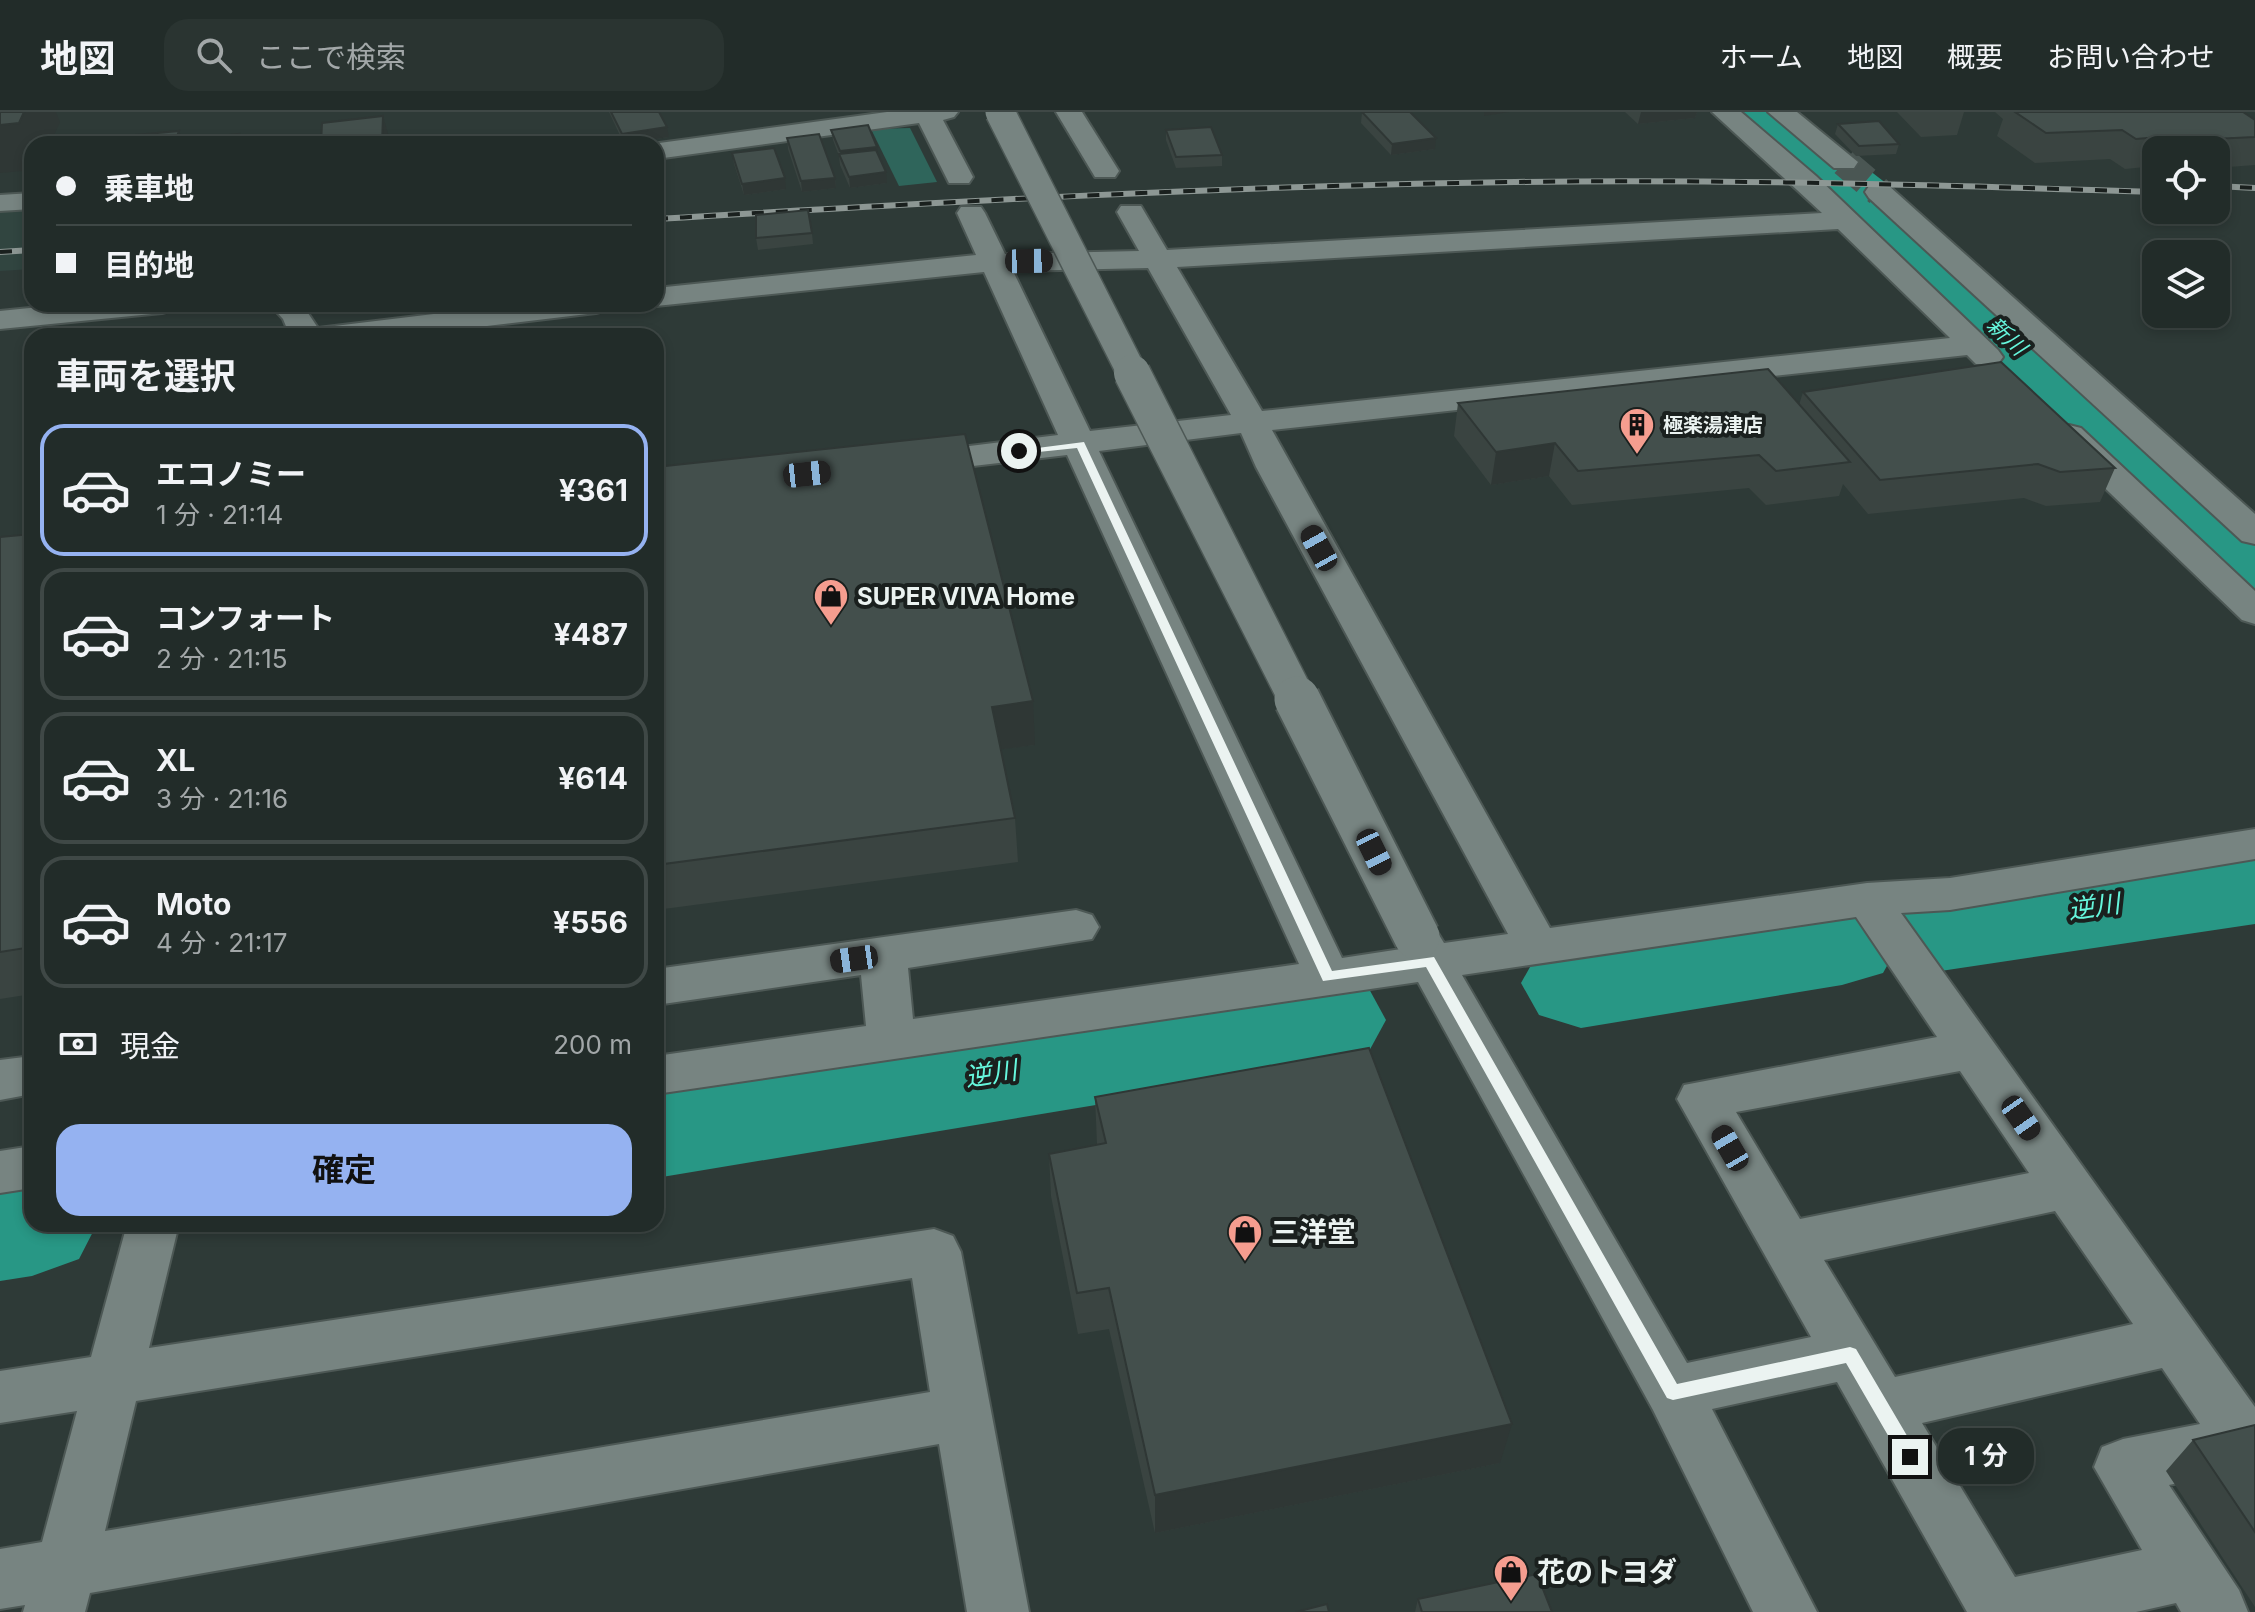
<!DOCTYPE html>
<html lang="ja">
<head>
<meta charset="utf-8">
<style>
	:root { --surface:#222c29; --page:#2a3431; --text:#f1f3f6; --muted:#a2a7a8; --line:#3f4846; --accent:#95b2f1 }
	body { margin:0; font-family:Inter,"Noto Sans JP",sans-serif; background:var(--page); color:var(--text); height:100vh; display:flex; flex-direction:column; font-size:30px; white-space:nowrap }
	* { box-sizing:border-box; margin:0 }
	p { font-size:26px; color:var(--muted) }
	.icon { flex:none; width:44px; height:44px; fill:none; stroke:currentColor; stroke-width:2; stroke-linecap:round; stroke-linejoin:round }
	.map { position:relative; flex:1; overflow:hidden }
	.drawer { position:absolute; left:24px; top:216px; width:640px; height:904px; display:flex; flex-direction:column; background:var(--surface); border-radius:24px; box-shadow:0 4px 12px #0003,0 0 0 2px var(--line) }
	.drawer>* { flex:none }
	.guide { position:absolute; left:24px; top:24px; width:640px; height:176px; border-radius:24px; box-shadow:0 4px 12px #0003,0 0 0 2px var(--line); display:grid; align-content:center; height:176px; padding:0 32px; background:var(--surface) }
	.fabs { position:absolute; left:2142px; top:24px; display:grid; gap:16px }
	.fabs a { display:grid; place-items:center; width:88px; height:88px; border-radius:16px; background:var(--surface); box-shadow:0 4px 12px #0003,0 0 0 2px var(--line); font-size:40px }
	.end { position:absolute; width:36px; height:36px; margin:-18px; border:10px solid #ebf3f1; background:#111; box-shadow:0 0 0 4px #111 }
	.from { border-radius:50% }
	.bubble { position:absolute; height:56px; border-radius:24px; background:var(--surface); box-shadow:0 4px 12px #0003,0 0 0 2px var(--line); font-size:26px; font-weight:700; line-height:56px; text-align:center }
	.car { position:absolute; width:24px; height:48px; margin:-24px -12px; border-radius:10px; box-shadow:0 0 6px 2px #0007; background:linear-gradient(#222 24%,#8ab4d8 0 40%,#222 0 76%,#8ab4d8 0 86%,#222 0) }
	.guide b { display:flex; align-items:center; gap:28px; height:76px; font-size:30px }
	.guide b+b { border-top:2px solid var(--line) }
	.guide i { width:20px; height:20px; background:var(--text) }
	ul { padding:0; list-style:none }
	li { display:flex; align-items:center; gap:24px; height:132px; margin:0 16px 12px; padding:0 16px; border:4px solid var(--line); border-radius:24px }
	li div { flex:1 }
	li b { display:block; font-size:30px }
	li em { font-style:normal; font-weight:700 }
	li.on { border-color:var(--accent) }
	li>.icon { width:72px; height:72px; stroke-width:1.5 }
	h2 { padding:0 32px; font-size:36px; line-height:96px }
	.pay { display:flex; align-items:center; gap:20px; height:88px; padding:0 32px; font-size:30px }
	.pay p { margin-inline-start:auto }
	.button { display:flex; gap:16px; margin-top:auto; padding:16px 32px }
	.button a { flex:1; height:92px; border-radius:24px; background:var(--accent); color:#111; font-size:32px; font-weight:700; line-height:92px; text-align:center }
	header { display:flex; align-items:center; gap:48px; box-sizing:border-box; height:112px; padding:0 40px; background:var(--surface); border-bottom:2px solid var(--line) }
	header strong { font-size:38px }
	nav { display:flex; gap:44px; margin-inline-start:auto; font-size:28px }
	.search { width:560px; height:72px; background:var(--page); display:flex; align-items:center; gap:20px; box-sizing:border-box; padding:0 28px; border-radius:24px; color:var(--muted); font-size:30px }
	.map>svg:first-child { display:block }
</style>
</head>
<body>
<header>
<strong>地図</strong>
<div class="search"><svg class="icon" aria-label="search" viewBox="0 0 24 24"><circle cx="10" cy="10" r="6"/><path d="M15 15l6 6"/></svg>ここで検索</div>
<nav><a>ホーム</a><a>地図</a><a>概要</a><a>お問い合わせ</a></nav>
</header>
<div class="map">
<svg width="2255" height="1500" viewBox="0 0 2255 1500">
	<rect width="100%" height="100%" fill="#2e3a37"/>
	<!-- built -->
	<polygon fill="#314540" points="32,95 32,157 0,159 0,97"/>
	<!-- green -->
	<polygon fill="#2f655b" points="910,16 937,70 899,74 871,17"/>
	<g fill="none" stroke-linecap="round" stroke-linejoin="round">
		<!-- river -->
		<g fill="#289785" fill-rule="evenodd">
			<polygon points="1720,0 1794,0 1887,72 2255,406 2255,484 2222,476 1837,102 1730,14"/>
			<polygon points="2255,730 2255,812 1934,860 1892,845 1883,861 1842,873 1581,916 1539,903 1521,871 1539,839 1581,826 1842,787 1885,802 1893,787 1934,774"/>
			<polygon points="1325,861 1368,875 1386,908 1368,941 1325,955 656,1066 656,962"/>
			<polygon points="32,1050 32,1112 97,1112 79,1147 32,1164 0,1169 0,1055"/>
		</g>
		<!-- minor-tunnel -->
		<polyline stroke="#4a5653" stroke-width="29" stroke-dasharray="29 14" stroke-linecap="butt" points="1844,50 1879,80"/>
		<defs>
			<g id="minor">
				<polygon points="887,0 958,0 954,5 943,8 973,65 969,71 949,71 919,11 656,47 656,32 652,32"/>
				<polygon points="1056,0 1082,0 1119,59 1115,65 1095,65"/>
				<path d="M1712 0H1741L1816 64 1998 238 2003 245 1998 252H1976L1967 243 1272 318 1550 816 1867 771 1950 766 2255 717V747L1950 798 1901 801 2255 1295V1354L2169 1373 2239 1478 2248 1500H2181L2176 1491 2136 1500H1967L1837 1270 1712 1297 1817 1500H1753L1653 1298 1418 870 656 982V944L866 914 861 863 656 893V857L1076 798 1092 803 1099 815 1092 827 908 856 913 907 1299 852 1067 343 913 361 901 358 896 351 901 344 913 341 1058 323 984 160 656 194 648 192H656V176L976 143 957 101 961 95H981L985 101 1005 142 1139 139 1117 100 1121 94H1141L1167 138 1822 101ZM1838 117 1950 226 1262 299 1177 155ZM1148 156 1231 303 1090 319 1013 159ZM1241 321 1256 355 1508 822 1444 831 1433 813 1417 808 1401 813 1394 825 1401 837 1342 846 1099 339ZM1856 805 1937 925 1684 973 1677 987 1811 1225 1687 1251 1462 863ZM1960 959 2029 1061 1800 1107 1736 1000ZM2055 1099 2133 1212 1895 1265 1824 1148ZM2162 1256 2200 1312 2123 1327 2102 1335 2094 1355 2142 1438 2015 1465 1922 1311Z"/>
				<polygon points="1768,0 1797,0 1858,50 1854,56 1834,56"/>
				<polygon points="1879,72 1889,74 2255,402 2255,432 2242,429 1869,86 1865,80 1869,74"/>
				<polygon points="32,81 32,97 0,99 0,83"/>
				<polygon points="69,192 177,192 173,198 162,201 0,217 0,199"/>
				<polygon points="269,192 302,192 318,216 517,192 611,192 607,198 596,201 402,224 290,224 283,207"/>
				<polygon points="2069,313 2081,316 2255,479 2255,512 2242,508 2057,330 2052,323 2057,316"/>
				<polygon points="32,944 32,982 0,988 0,948"/>
				<polygon points="32,1034 32,1076 0,1081 0,1039"/>
				<path d="M127 1112H179L149 1236 934 1117 953 1124 961 1140 1029 1500H967L939 1332 90 1481 85 1500H23L25 1493 0 1497V1437L42 1430 77 1299 0 1311V1259L91 1245ZM912 1166 930 1280 105 1419 136 1289Z"/>
			</g>
		</defs>
		<!-- minor casing -->
		<use href="#minor" stroke="#4d5855" stroke-width="4"/>
		<!-- minor -->
		<use href="#minor" fill="#778481" fill-rule="evenodd"/>
		<defs>
			<g id="rail">
				<polyline points="2216,74 2255,76"/>
				<path d="M656 107C942 90 1228 74 1515 70 1729 67 1942 73 2156 80"/>
				<polyline points="0,140 32,138"/>
			</g>
		</defs>
		<!-- rail casing -->
		<use href="#rail" stroke="#8d9794" stroke-width="6"/>
		<!-- rail -->
		<use href="#rail" stroke="#1a201e" stroke-width="4" stroke-dasharray="12" stroke-linecap="butt"/>
		<defs>
			<polyline id="minor-bridge-far2" points="1000,0 1133,263"/>
			<polyline id="minor-bridge-far1" points="1132,261 1298,589"/>
			<polyline id="minor-bridge" points="1297,587 1417,825"/>
		</defs>
		<!-- minor-bridge-far2 casing -->
		<use href="#minor-bridge-far2" stroke="#4d5855" stroke-width="32" stroke-linecap="butt"/>
		<!-- minor-bridge-far1 casing -->
		<use href="#minor-bridge-far1" stroke="#4d5855" stroke-width="39" stroke-linecap="butt"/>
		<!-- minor-bridge casing -->
		<use href="#minor-bridge" stroke="#4d5855" stroke-width="49" stroke-linecap="butt"/>
		<!-- minor-bridge-far2 -->
		<use href="#minor-bridge-far2" stroke="#778481" stroke-width="29"/>
		<!-- minor-bridge-far1 -->
		<use href="#minor-bridge-far1" stroke="#778481" stroke-width="36"/>
		<!-- minor-bridge -->
		<use href="#minor-bridge" stroke="#778481" stroke-width="45"/>
	</g>
	<!-- wall -->
	<g fill="#3a4441">
		<polygon points="609,0 659,0 669,25 624,32"/>
		<polygon points="1362,0 1435,37 1391,43 1361,11"/>
		<polygon points="1625,0 1697,0 1695,6 1638,12"/>
		<polygon points="1897,0 1964,0 1957,23 1921,25"/>
		<polygon points="1995,0 2243,0 2255,8 2255,53 2216,56 2216,38 2156,38 2156,54 2125,57 2110,47 2035,51 1997,24 2003,7"/>
		<polygon points="1838,12 1899,32 1896,42 1856,44 1835,22"/>
		<polygon points="831,18 878,42 887,71 850,76 840,53 839,44 833,28"/>
		<polygon points="1166,18 1222,43 1222,54 1176,56 1166,28"/>
		<polygon points="787,26 835,66 836,76 802,80 788,37"/>
		<polygon points="732,41 786,77 744,83 734,52"/>
		<polygon points="812,121 813,132 758,138 756,126"/>
		<polygon points="1803,280 2115,356 2100,390 2046,394 2024,386 1868,402 1843,372 1839,384 1766,393 1749,376 1572,393 1549,364 1491,373 1454,324 1458,291 1799,293"/>
		<polygon points="656,355 1035,633 1001,637 1015,706 1018,750 656,798"/>
		<polygon points="32,422 32,882 0,887 0,425"/>
		<polygon points="1095,985 1500,1351 1155,1421 1109,1217 1078,1222 1051,1084 1049,1042 1097,1032"/>
		<polygon points="2255,1313 2255,1495 2166,1359 2193,1328"/>
		<polygon points="1418,1487 1552,1500 1415,1500"/>
	</g>
	<!-- shaded-wall -->
	<g fill="#2f3735">
		<polygon points="24,0 56,0 60,10 50,32 32,32 32,58 0,61 0,13"/>
		<polygon points="1484,0 1509,0 1484,4"/>
		<polygon points="1641,0 1697,0 1695,6 1638,12"/>
		<polygon points="383,4 389,25 389,32 382,32"/>
		<polygon points="667,15 669,25 624,32 622,22"/>
		<polygon points="179,19 183,30 182,32 174,32"/>
		<polygon points="239,22 242,32 235,32"/>
		<polygon points="1436,26 1435,37 1391,43 1392,32"/>
		<polygon points="877,35 878,45 842,50 840,39"/>
		<polygon points="886,60 887,71 850,76 849,65"/>
		<polygon points="785,66 786,77 744,83 742,72"/>
		<polygon points="835,66 836,76 802,80 801,69"/>
		<polygon points="1555,331 1549,364 1491,373 1496,340"/>
		<polygon points="1033,589 1035,633 995,638 992,595"/>
		<polygon points="1512,1312 1500,1351 1155,1421 1155,1383"/>
	</g>
	<!-- building -->
	<g fill="#434f4c" stroke="#2f3735" stroke-width="2">
		<polygon points="0,0 24,0 19,11 0,13"/>
		<polygon points="611,0 659,0 667,15 622,22"/>
		<polygon points="1362,0 1410,0 1436,26 1392,32"/>
		<polygon points="2015,0 2243,0 2255,8 2255,25 2192,28 2183,23 2136,27 2122,18 2046,21"/>
		<polygon points="383,4 382,32 321,32 322,11"/>
		<polygon points="1879,9 1899,32 1859,34 1838,12"/>
		<polygon points="868,13 877,35 840,39 831,18"/>
		<polygon points="1211,15 1222,43 1176,45 1166,18"/>
		<polygon points="179,19 174,32 133,32 136,23"/>
		<polygon points="239,22 235,32 189,32 190,27"/>
		<polygon points="819,22 835,66 801,69 787,26"/>
		<polygon points="306,29 306,32 270,32"/>
		<polygon points="774,36 785,66 742,72 732,41"/>
		<polygon points="876,38 886,60 849,65 839,42"/>
		<polygon points="808,98 812,121 756,126 756,103"/>
		<polygon points="2001,250 2115,356 2060,360 2038,352 1880,368 1803,280"/>
		<polygon points="1768,257 1850,350 1776,359 1759,343 1578,359 1555,331 1496,340 1458,291"/>
		<polygon points="965,322 1033,589 992,595 1015,706 656,753 656,355"/>
		<polygon points="32,422 32,835 0,840 0,425"/>
		<polygon points="1369,936 1512,1312 1155,1383 1109,1176 1077,1181 1049,1042 1106,1031 1095,985"/>
		<polygon points="2255,1313 2255,1420 2193,1328"/>
		<polygon points="1537,1462 1552,1500 1422,1500 1418,1487"/>
		<polygon points="1327,1492 1329,1500 1296,1500"/>
	</g>
	<!-- route -->
	<polygon fill="#ebf3f1" points="1084,330 1332,859 1434,845 1677,1272 1850,1235 1856,1237 1916,1339 1916,1351 1904,1351 1846,1251 1673,1288 1667,1286 1426,855 1323,869 1077,336 1019,342 1014,339"/>
	<!-- icons -->
	<defs>
		<symbol id="building-pin" viewBox="-11 -11 22 30"><path d="M0 17L-7.5 6A9.5 9.5 0 1 1 7.5 6Z" fill="#f59d8f" stroke="#1a201e"/><path d="M-4-6H4V6H1V3H-1V6H-4ZM-2.5-4.3h1.7v1.8h-1.7ZM.8-4.3h1.7v1.8H.8ZM-2.5-1h1.7V.8h-1.7ZM.8-1h1.7V.8H.8Z" fill="#111"/></symbol>
		<symbol id="shop-pin" viewBox="-11 -11 22 30"><path d="M0 17L-7.5 6A9.5 9.5 0 1 1 7.5 6Z" fill="#f59d8f" stroke="#1a201e"/><path d="M-5-2.5h2.3a2.7 3.5 0 0 1 5.4 0H5L5.5 6h-11ZM-1.5-2.5h3a1.5 2.3 0 0 0-3 0Z" fill="#111"/></symbol>
	</defs>
	<g fill-rule="evenodd">
		<use href="#building-pin" x="1617" y="293" width="40" height="54"/>
		<use href="#shop-pin" x="811" y="464" width="40" height="54"/>
		<use href="#shop-pin" x="1225" y="1100" width="40" height="54"/>
		<use href="#shop-pin" x="1491" y="1440" width="40" height="54"/>
	</g>
	<g text-anchor="middle" dominant-baseline="central" stroke-width="8" stroke-linejoin="round" paint-order="stroke">
		<!-- far-poi labels -->
		<g font-size="20" font-weight="bold" fill="#ebf3f1" stroke="#1a201e" text-anchor="start">
			<text x="1663" y="313">極楽湯津店</text>
		</g>
		<!-- far-water labels -->
		<g font-size="22" font-style="italic" fill="#66f7dd" stroke="#1a201e">
			<text transform="translate(2007 224) rotate(43)">新川</text>
		</g>
		<!-- poi labels -->
		<g font-size="24" font-weight="bold" fill="#ebf3f1" stroke="#1a201e" text-anchor="start">
			<text x="857" y="484">SUPER VIVA Home</text>
		</g>
		<!-- water labels -->
		<g font-size="26" font-style="italic" fill="#66f7dd" stroke="#1a201e">
			<text transform="translate(2094 794) rotate(-8)">逆川</text>
			<text transform="translate(991 961) rotate(-9)">逆川</text>
		</g>
		<!-- near-poi labels -->
		<g font-size="28" font-weight="bold" fill="#ebf3f1" stroke="#1a201e" text-anchor="start">
			<text x="1271" y="1120">三洋堂</text>
			<text x="1537" y="1460">花のトヨダ</text>
		</g>
	</g>
</svg>
<div class="fabs">
<a><svg class="icon" aria-label="locate" viewBox="0 0 24 24"><circle cx="12" cy="12" r="6"/><path d="M12 2v4M12 18v4M2 12h4M18 12h4"/></svg></a>
<a><svg class="icon" aria-label="layers" viewBox="0 0 24 24"><path d="M12 4l9 5-9 5-9-5zM3 14l9 5 9-5"/></svg></a>
</div>
<i class="end from" style="left:1019px;top:339px"></i>
<i class="end" style="left:1910px;top:1345px"></i>
<div class="bubble" style="left:1938px;top:1316px;width:96px">1 分</div>
<i class="car" style="left:1029px;top:149px;rotate:89deg"></i>
<i class="car" style="left:807px;top:362px;rotate:84deg"></i>
<i class="car" style="left:1319px;top:436px;rotate:331deg"></i>
<i class="car" style="left:1374px;top:740px;rotate:154deg"></i>
<i class="car" style="left:854px;top:847px;rotate:262deg"></i>
<i class="car" style="left:2021px;top:1006px;rotate:145deg"></i>
<i class="car" style="left:1730px;top:1036px;rotate:330deg"></i>
<div class="guide">
<b><i class="from"></i>乗車地</b>
<b><i></i>目的地</b>
</div>
<section class="drawer">
<h2>車両を選択</h2>
<ul>
<li class="on"><svg class="icon" aria-label="car" viewBox="0 0 24 24"><path d="M5 17H2v-5l4-1 3-4h7l3 4 3 1v5h-3M9 17h6M6 11h13"/><circle cx="7" cy="17" r="2"/><circle cx="17" cy="17" r="2"/></svg><div><b>エコノミー</b><p>1 分 · 21:14</p></div><em>¥361</em></li>
<li><svg class="icon" aria-label="car" viewBox="0 0 24 24"><path d="M5 17H2v-5l4-1 3-4h7l3 4 3 1v5h-3M9 17h6M6 11h13"/><circle cx="7" cy="17" r="2"/><circle cx="17" cy="17" r="2"/></svg><div><b>コンフォート</b><p>2 分 · 21:15</p></div><em>¥487</em></li>
<li><svg class="icon" aria-label="car" viewBox="0 0 24 24"><path d="M5 17H2v-5l4-1 3-4h7l3 4 3 1v5h-3M9 17h6M6 11h13"/><circle cx="7" cy="17" r="2"/><circle cx="17" cy="17" r="2"/></svg><div><b>XL</b><p>3 分 · 21:16</p></div><em>¥614</em></li>
<li><svg class="icon" aria-label="car" viewBox="0 0 24 24"><path d="M5 17H2v-5l4-1 3-4h7l3 4 3 1v5h-3M9 17h6M6 11h13"/><circle cx="7" cy="17" r="2"/><circle cx="17" cy="17" r="2"/></svg><div><b>Moto</b><p>4 分 · 21:17</p></div><em>¥556</em></li>
</ul>
<div class="pay"><svg class="icon" aria-label="cash" viewBox="0 0 24 24"><path d="M3 7h18v10H3z"/><circle cx="12" cy="12" r="2"/></svg>現金<p>200 m</p></div>
<div class="button"><a>確定</a></div>
</section>
</div>
</body>
</html>
